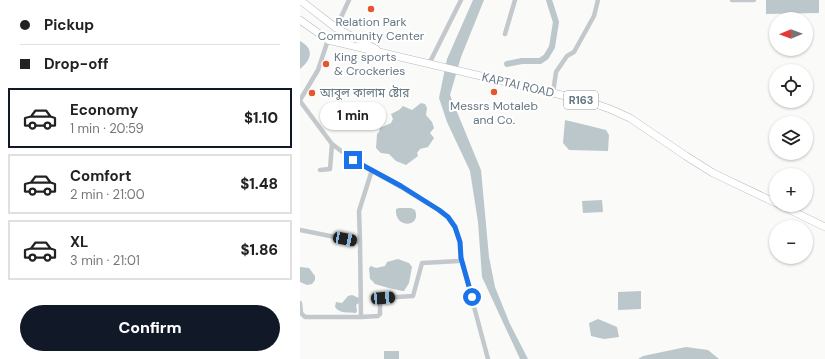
<!DOCTYPE html>
<html lang="en">
<head>
<meta charset="utf-8">
<style>
	:root { --surface:#fff; --page:#f2f2f2; --text:#222; --muted:#767676; --line:#e0e0e0; --accent:#111827 }
	body { margin:0; font-family:"DM Sans","Noto Sans Bengali",sans-serif; background:var(--page); color:var(--text); height:100vh; display:flex; flex-direction:column; font-size:15px; white-space:nowrap }
	* { box-sizing:border-box; margin:0 }
	p { font-size:13px; color:var(--muted) }
	.icon { flex:none; width:22px; height:22px; fill:none; stroke:currentColor; stroke-width:2; stroke-linecap:round; stroke-linejoin:round }
	.map { position:relative; flex:1; overflow:hidden }
	.side { display:flex; flex-direction:column; background:var(--surface); width:300px }
	.side>* { flex:none }
	.hud { display:grid; align-content:center; height:88px; padding:0 20px; background:var(--surface) }
	.needle { width:26px; rotate:269deg }
	.fabs { position:absolute; left:469px; top:12px; display:grid; gap:8px }
	.fabs a { display:grid; place-items:center; width:44px; height:44px; border-radius:50%; background:var(--surface); box-shadow:0 1px 3px #0004; font-size:20px }
	.end { position:absolute; width:18px; height:18px; margin:-9px; border:5px solid #1a73e8; background:#fff; box-shadow:0 0 0 2px #fff }
	.from { border-radius:50% }
	.bubble { position:absolute; height:28px; border-radius:14px; background:var(--surface); box-shadow:0 1px 3px #0004; font-size:13px; font-weight:800; line-height:28px; text-align:center }
	.car { position:absolute; width:12px; height:24px; margin:-12px -6px; border-radius:5px; box-shadow:0 0 3px 1px #0007; background:linear-gradient(#222 24%,#8ab4d8 0 40%,#222 0 76%,#8ab4d8 0 86%,#222 0) }
	.hud b { display:flex; align-items:center; gap:14px; height:38px; font-size:15px }
	.hud b+b { border-top:1px solid var(--line) }
	.hud i { width:10px; height:10px; background:var(--text) }
	ul { padding:0; list-style:none }
	li { display:flex; align-items:center; gap:12px; height:60px; margin:0 8px 6px; padding:0 12px; border:2px solid var(--line); border-radius:0px }
	li div { flex:1 }
	li b { display:block; font-size:15px }
	li em { font-style:normal; font-weight:800 }
	li.selected { border-color:var(--accent) }
	li>.icon { width:36px; height:36px; stroke-width:1.5 }
	.button { display:flex; gap:8px; margin-top:auto; padding:8px 20px }
	.button a { flex:1; height:46px; border-radius:24px; background:var(--accent); color:#fff; font-size:16px; font-weight:800; line-height:46px; text-align:center }
	main { display:flex; flex:1; min-height:0 }
	.map>svg:first-child { display:block }
</style>
</head>
<body>
<main>
<section class="side">
<div class="hud">
<b><i class="from"></i>Pickup</b>
<b><i></i>Drop-off</b>
</div>
<ul>
<li class="selected"><svg class="icon" aria-label="car" viewBox="0 0 24 24"><path d="M5 17H2v-5l4-1 3-4h7l3 4 3 1v5h-3M9 17h6M6 11h13"/><circle cx="7" cy="17" r="2"/><circle cx="17" cy="17" r="2"/></svg><div><b>Economy</b><p>1 min · 20:59</p></div><em>$1.10</em></li>
<li><svg class="icon" aria-label="car" viewBox="0 0 24 24"><path d="M5 17H2v-5l4-1 3-4h7l3 4 3 1v5h-3M9 17h6M6 11h13"/><circle cx="7" cy="17" r="2"/><circle cx="17" cy="17" r="2"/></svg><div><b>Comfort</b><p>2 min · 21:00</p></div><em>$1.48</em></li>
<li><svg class="icon" aria-label="car" viewBox="0 0 24 24"><path d="M5 17H2v-5l4-1 3-4h7l3 4 3 1v5h-3M9 17h6M6 11h13"/><circle cx="7" cy="17" r="2"/><circle cx="17" cy="17" r="2"/></svg><div><b>XL</b><p>3 min · 21:01</p></div><em>$1.86</em></li>
</ul>
<div class="button"><a>Confirm</a></div>
</section>
<div class="map">
<svg width="525" height="359" viewBox="0 0 525 359">
	<rect width="100%" height="100%" fill="#fafaf8"/>
	<!-- water -->
	<g fill="#bbc7cb">
		<polygon points="173,0 184,0 161,57 150,95 181,170 189,257 195,287 210,324 228,359 220,359 182,277 178,222 170,171 147,122 139,98 147,59"/>
		<polygon points="466,0 519,0 519,13 466,14"/>
		<path d="M0 41C15 49 11 60 0 69Z"/>
		<polygon points="121,103 125,104 127,108 126,115 132,122 134,128 130,133 134,138 128,147 120,149 117,153 118,156 106,165 96,161 89,154 81,153 76,148 77,134 79,132 80,128 91,123 93,119 91,114 99,110 103,106 112,110"/>
		<polygon points="265,120 290,126 306,130 309,135 308,151 269,150 263,143"/>
		<polygon points="302,200 303,212 283,213 282,201"/>
		<path d="M99 208H111L115 210C122 228 94 229 96 209Z"/>
		<path d="M98 259 109 263 112 267 109 283 104 291C100 291 77 285 75 284 73 282 72 280 70 279L69 268 71 266 76 268 85 266 87 262Z"/>
		<polygon points="0,267 9,268 15,276 15,280 12,284 7,285 0,282"/>
		<polygon points="341,291 341,309 318,310 318,292"/>
		<path d="M52 295 59 298V303L56 305 57 311 56 313C48 312 40 314 35 307L36 302 42 303 48 296Z"/>
		<polygon points="298,319 317,327 319,337 304,339 291,336 289,323"/>
		<polygon points="386,347 408,350 419,359 338,359 343,356"/>
		<rect x="84" y="351" width="15" height="8"/>
	</g>
	<g fill="none" stroke-linecap="round" stroke-linejoin="round">
		<!-- canal -->
		<polyline stroke="#bbc7cb" stroke-width="6" points="207,64 222,61 240,61 246,57 252,47 256,22 249,0"/>
		<defs>
			<g id="primary">
				<polyline points="0,0 36,28 76,49"/>
				<polyline points="0,20 28,40 287,101 310,109 330,118 386,156 413,173 476,203"/>
				<polyline points="480,205 525,227"/>
			</g>
		</defs>
		<!-- primary casing -->
		<use href="#primary" stroke="#b5babe" stroke-width="8"/>
		<!-- minor -->
		<g stroke="#c3c8cc" stroke-width="4.5">
			<polyline points="432,0 454,0"/>
			<polyline points="36,28 49,0"/>
			<polyline points="205,34 215,0"/>
			<polyline points="129,64 161,0"/>
			<polyline points="253,93 256,72 267,56 274,52 294,16 298,0"/>
			<polyline points="0,100 18,70 28,40"/>
			<polyline points="0,101 32,144 53,160 101,187 139,210 148,217 155,227 160,242 161,258 188,359"/>
			<polyline points="20,170 30,169 32,144"/>
			<polyline points="0,230 60,242 59,211 72,170"/>
			<polyline points="60,242 61,317 78,316 80,314 80,299 81,298 113,296 122,263 159,261 161,258"/>
			<polyline points="0,303 1,313 5,317 61,317"/>
		</g>
		<!-- primary -->
		<use href="#primary" stroke="#fff" stroke-width="7"/>
	</g>
	<g fill="none" stroke-linecap="round" stroke-linejoin="round">
		<!-- route -->
		<polyline stroke="#1a73e8" stroke-width="5" points="53,160 101,186 139,210 148,217 155,227 160,242 161,258 172,297"/>
	</g>
	<!-- markers -->
	<g fill="#e4572e" stroke="#fff" stroke-width="1.5">
		<circle cx="71" cy="9" r="4"/>
		<circle cx="26" cy="64" r="4"/>
		<circle cx="194" cy="92" r="4"/>
		<circle cx="12" cy="93" r="4"/>
	</g>
	<g text-anchor="middle" dominant-baseline="central" stroke-width="4" stroke-linejoin="round" paint-order="stroke">
		<!-- shield labels -->
		<rect fill="#fff" stroke="#939fa8" stroke-width="1" x="264" y="91" width="34" height="18" rx="3"/>
		<g font-size="11" font-weight="bold" fill="#657683">
			<text x="281" y="100">R163</text>
		</g>
		<!-- poi labels -->
		<g font-size="12" fill="#657683" stroke="#fff">
			<text x="71" y="22">Relation Park<tspan x="71" dy="14">Community Center</tspan></text>
			<text x="34" y="57" text-anchor="start">King sports<tspan x="34" dy="14">&amp; Crockeries</tspan></text>
			<text x="20" y="93" text-anchor="start">আবুল কালাম ষ্টোর</text>
			<text x="194" y="106">Messrs Motaleb<tspan x="194" dy="14">and Co.</tspan></text>
		</g>
		<!-- street labels -->
		<g font-size="12" fill="#657683" stroke="#fff">
			<text transform="translate(218 85) rotate(13)">KAPTAI ROAD</text>
		</g>
	</g>
</svg>
<div class="fabs">
<a><svg class="needle" viewBox="-14 -14 28 28"><path d="M0-13l5 13h-10z" fill="#e53935"/><path d="M0 13l5-13h-10z" fill="#767676"/></svg></a>
<a><svg class="icon" aria-label="locate" viewBox="0 0 24 24"><circle cx="12" cy="12" r="6"/><path d="M12 2v4M12 18v4M2 12h4M18 12h4"/></svg></a>
<a><svg class="icon" aria-label="layers" viewBox="0 0 24 24"><path d="M12 4l9 5-9 5-9-5zM3 14l9 5 9-5"/></svg></a>
<a>+</a>
<a>−</a>
</div>
<i class="end from" style="left:172px;top:297px"></i>
<i class="end" style="left:53px;top:160px"></i>
<div class="bubble" style="left:20px;top:102px;width:66px">1 min</div>
<i class="car" style="left:45px;top:239px;rotate:101deg"></i>
<i class="car" style="left:83px;top:298px;rotate:86deg"></i>
</div>
</main>
</body>
</html>
